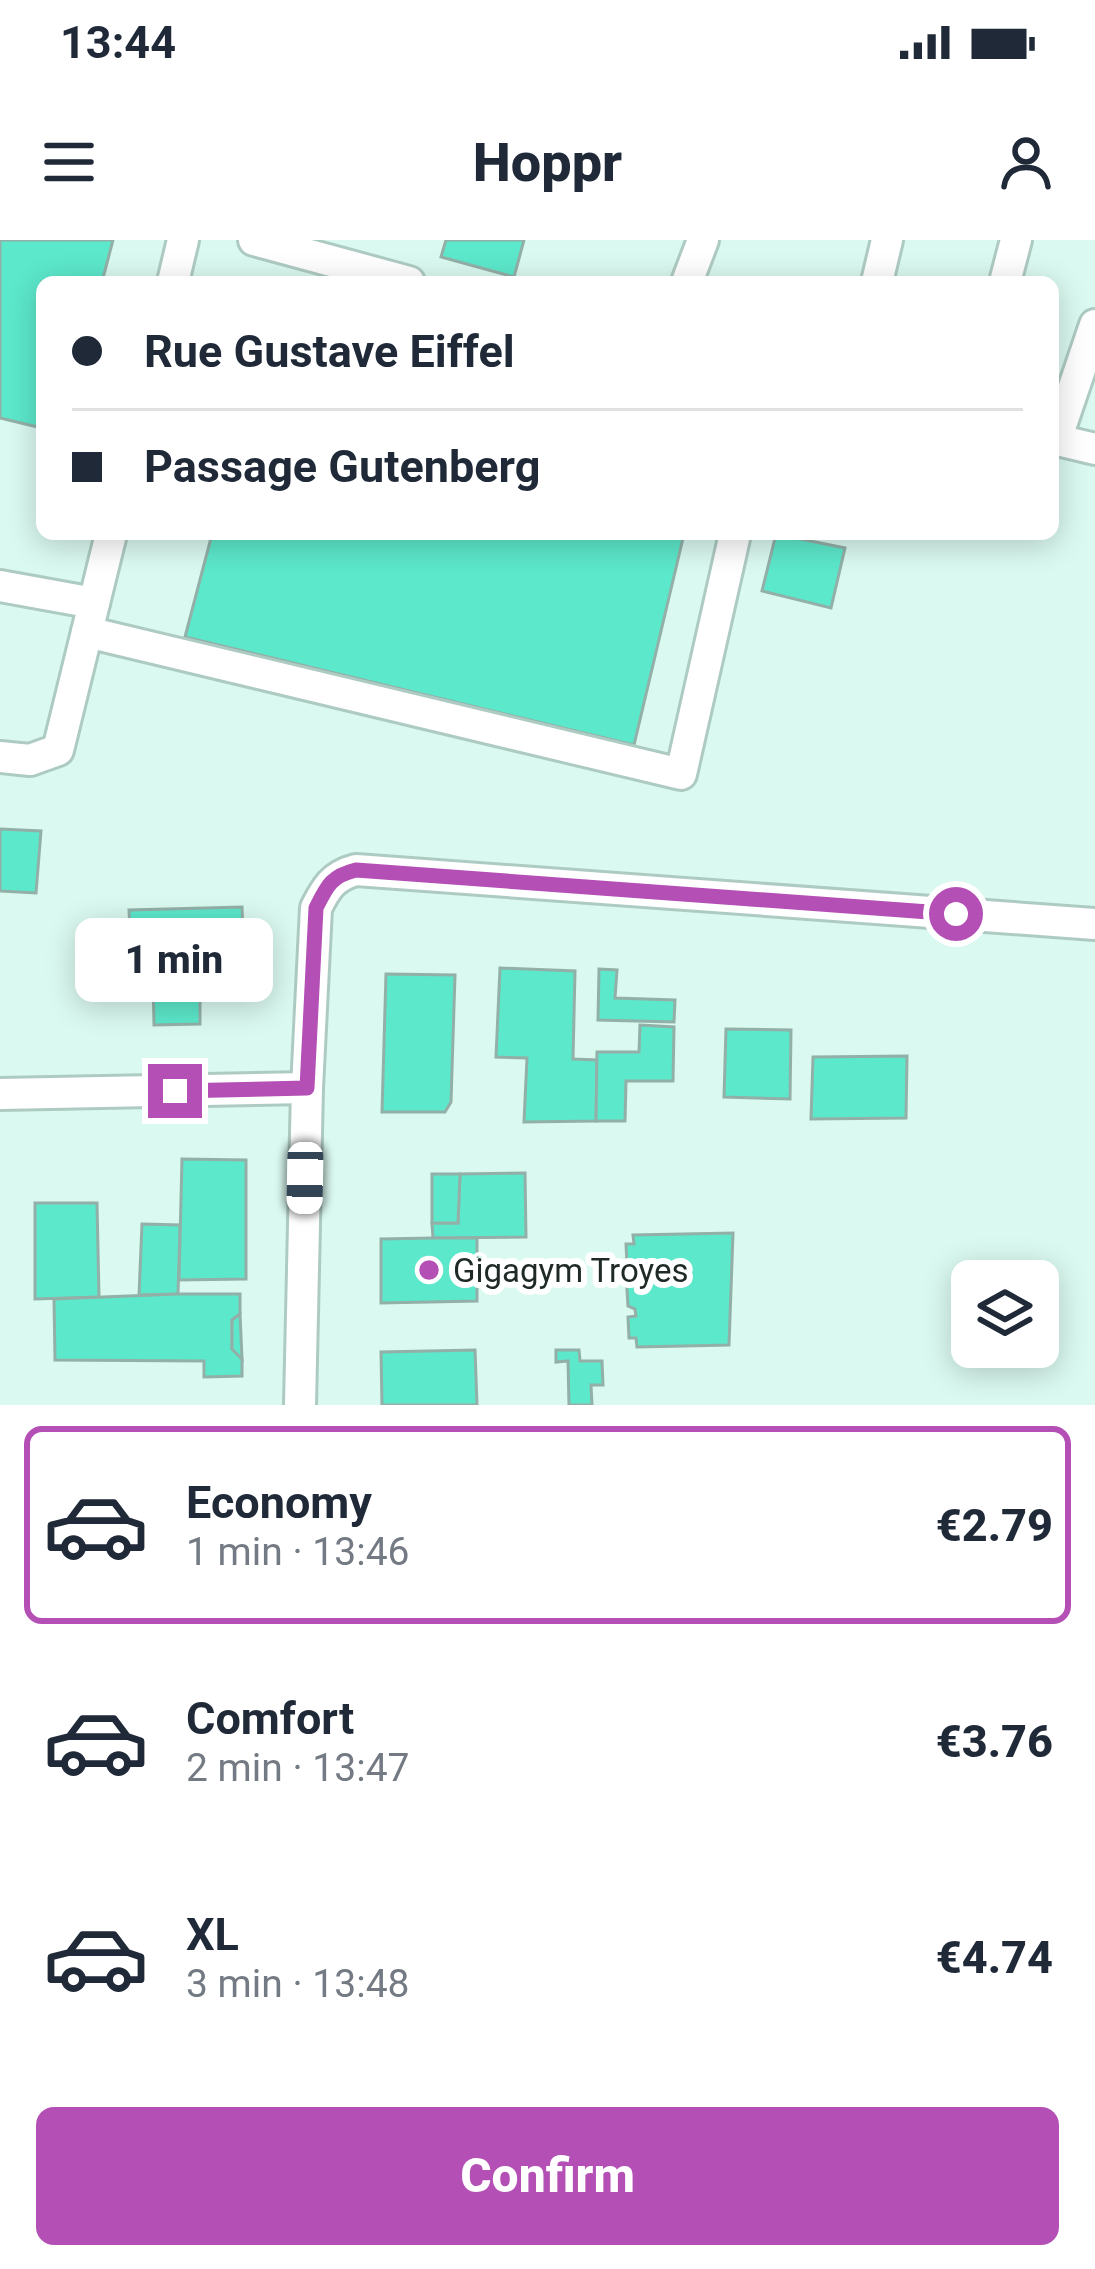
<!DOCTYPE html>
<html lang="en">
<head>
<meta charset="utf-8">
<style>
	:root { --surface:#fff; --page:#f6f6f7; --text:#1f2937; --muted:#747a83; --line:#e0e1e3; --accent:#b34fb5 }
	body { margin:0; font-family:Roboto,sans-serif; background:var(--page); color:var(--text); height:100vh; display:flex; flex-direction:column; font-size:45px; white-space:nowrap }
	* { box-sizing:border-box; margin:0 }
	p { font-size:39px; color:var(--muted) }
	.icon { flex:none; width:66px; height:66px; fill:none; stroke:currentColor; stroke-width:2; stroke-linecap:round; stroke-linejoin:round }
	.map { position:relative; height:1165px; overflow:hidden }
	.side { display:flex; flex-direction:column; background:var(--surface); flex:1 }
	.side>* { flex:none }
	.guide { position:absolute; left:36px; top:36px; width:1023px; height:264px; border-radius:18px; box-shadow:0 6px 30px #0003; display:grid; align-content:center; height:264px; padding:0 36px; background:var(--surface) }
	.buttons { position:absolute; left:951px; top:1020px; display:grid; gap:24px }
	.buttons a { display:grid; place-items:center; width:108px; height:108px; border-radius:18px; background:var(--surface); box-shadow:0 6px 30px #0003; font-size:60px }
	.end { position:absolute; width:54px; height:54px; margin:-27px; border:15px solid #b34fb5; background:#fff; box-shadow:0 0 0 6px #fff }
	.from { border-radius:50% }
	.bubble { position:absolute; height:84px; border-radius:18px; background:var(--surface); box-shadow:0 6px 30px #0003; font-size:39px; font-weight:800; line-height:84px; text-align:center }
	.car { position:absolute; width:36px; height:72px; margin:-36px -18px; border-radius:15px; box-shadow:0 0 9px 3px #0007; background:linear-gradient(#fff 24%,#345 0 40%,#fff 0 76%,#345 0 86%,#fff 0) }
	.guide b { display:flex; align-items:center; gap:42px; height:114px; font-size:45px }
	.guide b+b { border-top:3px solid var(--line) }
	.guide i { width:30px; height:30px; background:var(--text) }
	ul { padding:21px 0 0; list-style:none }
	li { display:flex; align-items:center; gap:36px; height:198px; margin:0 24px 18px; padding:0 12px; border:6px solid transparent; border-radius:18px }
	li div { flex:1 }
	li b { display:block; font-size:45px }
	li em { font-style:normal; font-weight:800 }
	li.selected { border-color:var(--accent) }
	li>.icon { width:108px; height:108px; stroke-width:1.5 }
	.action { display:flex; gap:24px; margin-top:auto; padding:24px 36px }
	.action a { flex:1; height:138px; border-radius:18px; background:var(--accent); color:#fff; font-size:48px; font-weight:800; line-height:138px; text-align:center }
	.status { display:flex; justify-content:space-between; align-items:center; height:84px; padding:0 60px; background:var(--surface); direction:ltr }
	.status svg { height:33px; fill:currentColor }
	header { display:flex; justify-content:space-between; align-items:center; height:156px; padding:0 36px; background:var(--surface); font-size:54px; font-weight:800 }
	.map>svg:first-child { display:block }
</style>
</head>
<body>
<div class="status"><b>13:44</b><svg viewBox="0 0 49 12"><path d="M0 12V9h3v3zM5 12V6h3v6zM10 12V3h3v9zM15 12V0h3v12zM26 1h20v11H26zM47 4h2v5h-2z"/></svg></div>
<header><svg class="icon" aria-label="menu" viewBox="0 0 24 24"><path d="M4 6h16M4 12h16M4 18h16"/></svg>Hoppr<svg class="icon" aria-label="person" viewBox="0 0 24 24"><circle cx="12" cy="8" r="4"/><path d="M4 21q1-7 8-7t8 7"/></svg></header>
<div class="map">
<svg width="1095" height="1165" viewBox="0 0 1095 1165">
	<rect width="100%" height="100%" fill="#daf9f0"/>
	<!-- building -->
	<g fill="#5ce8cb" stroke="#93b0a8" stroke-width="3">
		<polygon points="0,0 113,0 102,42 42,42 42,188 0,178"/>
		<polygon points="446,0 524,0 514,37 441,17"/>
		<polygon points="212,294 684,294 634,505 185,397"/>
		<polygon points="776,294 845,308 831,368 762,351"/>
		<polygon points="0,589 41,591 36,653 0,651"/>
		<polygon points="242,667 245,737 222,738 200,760 200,784 154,785 152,692 130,693 129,670"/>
		<polygon points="500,728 575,731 573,819 597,820 596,881 524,882 527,818 496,817"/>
		<polygon points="599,729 617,730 615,758 675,760 674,782 598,780"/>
		<polygon points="386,734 455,735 451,862 445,872 382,872"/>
		<polygon points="640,785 674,787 673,841 626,841 625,881 596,881 597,812 639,812"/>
		<polygon points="726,789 791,790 790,859 724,857"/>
		<polygon points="907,816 906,878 811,879 813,817"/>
		<polygon points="182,919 246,920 246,1039 179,1040"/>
		<polygon points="525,933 526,997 433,998 432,983 458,983 460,934"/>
		<polygon points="432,934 460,934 458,983 432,983"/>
		<polygon points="35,963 97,963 99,1057 35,1059"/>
		<polygon points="142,984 180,985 178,1054 139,1055"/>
		<polygon points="733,993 729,1105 637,1107 636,1098 629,1098 628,1077 636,1076 635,1069 628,1066 626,1034 629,1031 635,1033 634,1025 627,1025 626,1004 634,1004 633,995"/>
		<polygon points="433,998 477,998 477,1061 381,1063 381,999"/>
		<polygon points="178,1054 240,1054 240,1074 232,1080 232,1109 242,1119 242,1136 204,1137 204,1121 55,1120 54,1059"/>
		<polygon points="240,1074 242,1119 232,1109 232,1080"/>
		<polygon points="475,1110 477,1165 382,1165 381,1112"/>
		<polygon points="556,1110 579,1110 580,1121 602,1121 603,1145 591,1145 592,1165 569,1165 568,1121 556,1122"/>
	</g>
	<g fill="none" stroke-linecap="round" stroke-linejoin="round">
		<defs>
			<g id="minor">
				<polyline points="254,0 409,42"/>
				<polyline points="173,42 183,0"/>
				<polyline points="687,42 703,0"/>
				<polyline points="877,42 887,0"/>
				<polyline points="1005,42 1016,0"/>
				<polyline points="1053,199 1095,209"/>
				<polyline points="1056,200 1095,85"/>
				<polyline points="0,346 94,363"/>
				<polyline points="87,392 681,534 735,294"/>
				<polyline points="0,517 30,520 58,510 111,294"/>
				<polyline points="0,854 307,848"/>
				<path d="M300 1165 307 848 316 668C326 648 333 636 356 630L1095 684"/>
			</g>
		</defs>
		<!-- minor casing -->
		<use href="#minor" stroke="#aecbc3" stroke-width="36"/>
		<!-- minor -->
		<use href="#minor" stroke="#fff" stroke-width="30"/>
	</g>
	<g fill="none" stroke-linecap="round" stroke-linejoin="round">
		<!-- route -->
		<path stroke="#b34fb5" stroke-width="15" d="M175 851 307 848 316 668C327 646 331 636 356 630L956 674"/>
	</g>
	<!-- markers -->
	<circle fill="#b34fb5" stroke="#fff" stroke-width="4.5" cx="429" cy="1030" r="12"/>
	<g text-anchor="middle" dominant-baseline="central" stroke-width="12" stroke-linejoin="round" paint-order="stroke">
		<!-- poi labels -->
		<g font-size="33" fill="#1f2a27" stroke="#fff" text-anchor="start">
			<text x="453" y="1030">Gigagym Troyes</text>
		</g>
	</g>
</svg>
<div class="buttons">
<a><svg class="icon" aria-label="layers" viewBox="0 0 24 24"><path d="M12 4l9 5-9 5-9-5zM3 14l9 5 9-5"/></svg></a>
</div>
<i class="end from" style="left:956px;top:674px"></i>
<i class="end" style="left:175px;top:851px"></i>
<div class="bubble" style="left:75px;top:678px;width:198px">1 min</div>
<i class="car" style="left:305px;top:938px;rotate:181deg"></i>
<div class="guide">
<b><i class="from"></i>Rue Gustave Eiffel</b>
<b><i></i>Passage Gutenberg</b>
</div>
</div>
<section class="side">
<ul>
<li class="selected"><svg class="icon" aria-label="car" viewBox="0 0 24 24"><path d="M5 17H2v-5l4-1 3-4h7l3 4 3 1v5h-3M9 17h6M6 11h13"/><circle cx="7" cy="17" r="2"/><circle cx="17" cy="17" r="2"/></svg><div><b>Economy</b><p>1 min · 13:46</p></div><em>€2.79</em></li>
<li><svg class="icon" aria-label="car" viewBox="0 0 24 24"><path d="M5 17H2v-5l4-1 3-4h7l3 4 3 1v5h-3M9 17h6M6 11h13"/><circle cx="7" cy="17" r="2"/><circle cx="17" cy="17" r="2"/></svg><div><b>Comfort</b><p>2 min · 13:47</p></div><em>€3.76</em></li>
<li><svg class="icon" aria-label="car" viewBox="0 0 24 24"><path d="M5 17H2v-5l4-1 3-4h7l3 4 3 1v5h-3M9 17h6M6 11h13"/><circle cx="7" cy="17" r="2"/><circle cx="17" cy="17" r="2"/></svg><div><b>XL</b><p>3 min · 13:48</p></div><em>€4.74</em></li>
</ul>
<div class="action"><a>Confirm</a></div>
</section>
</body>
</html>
